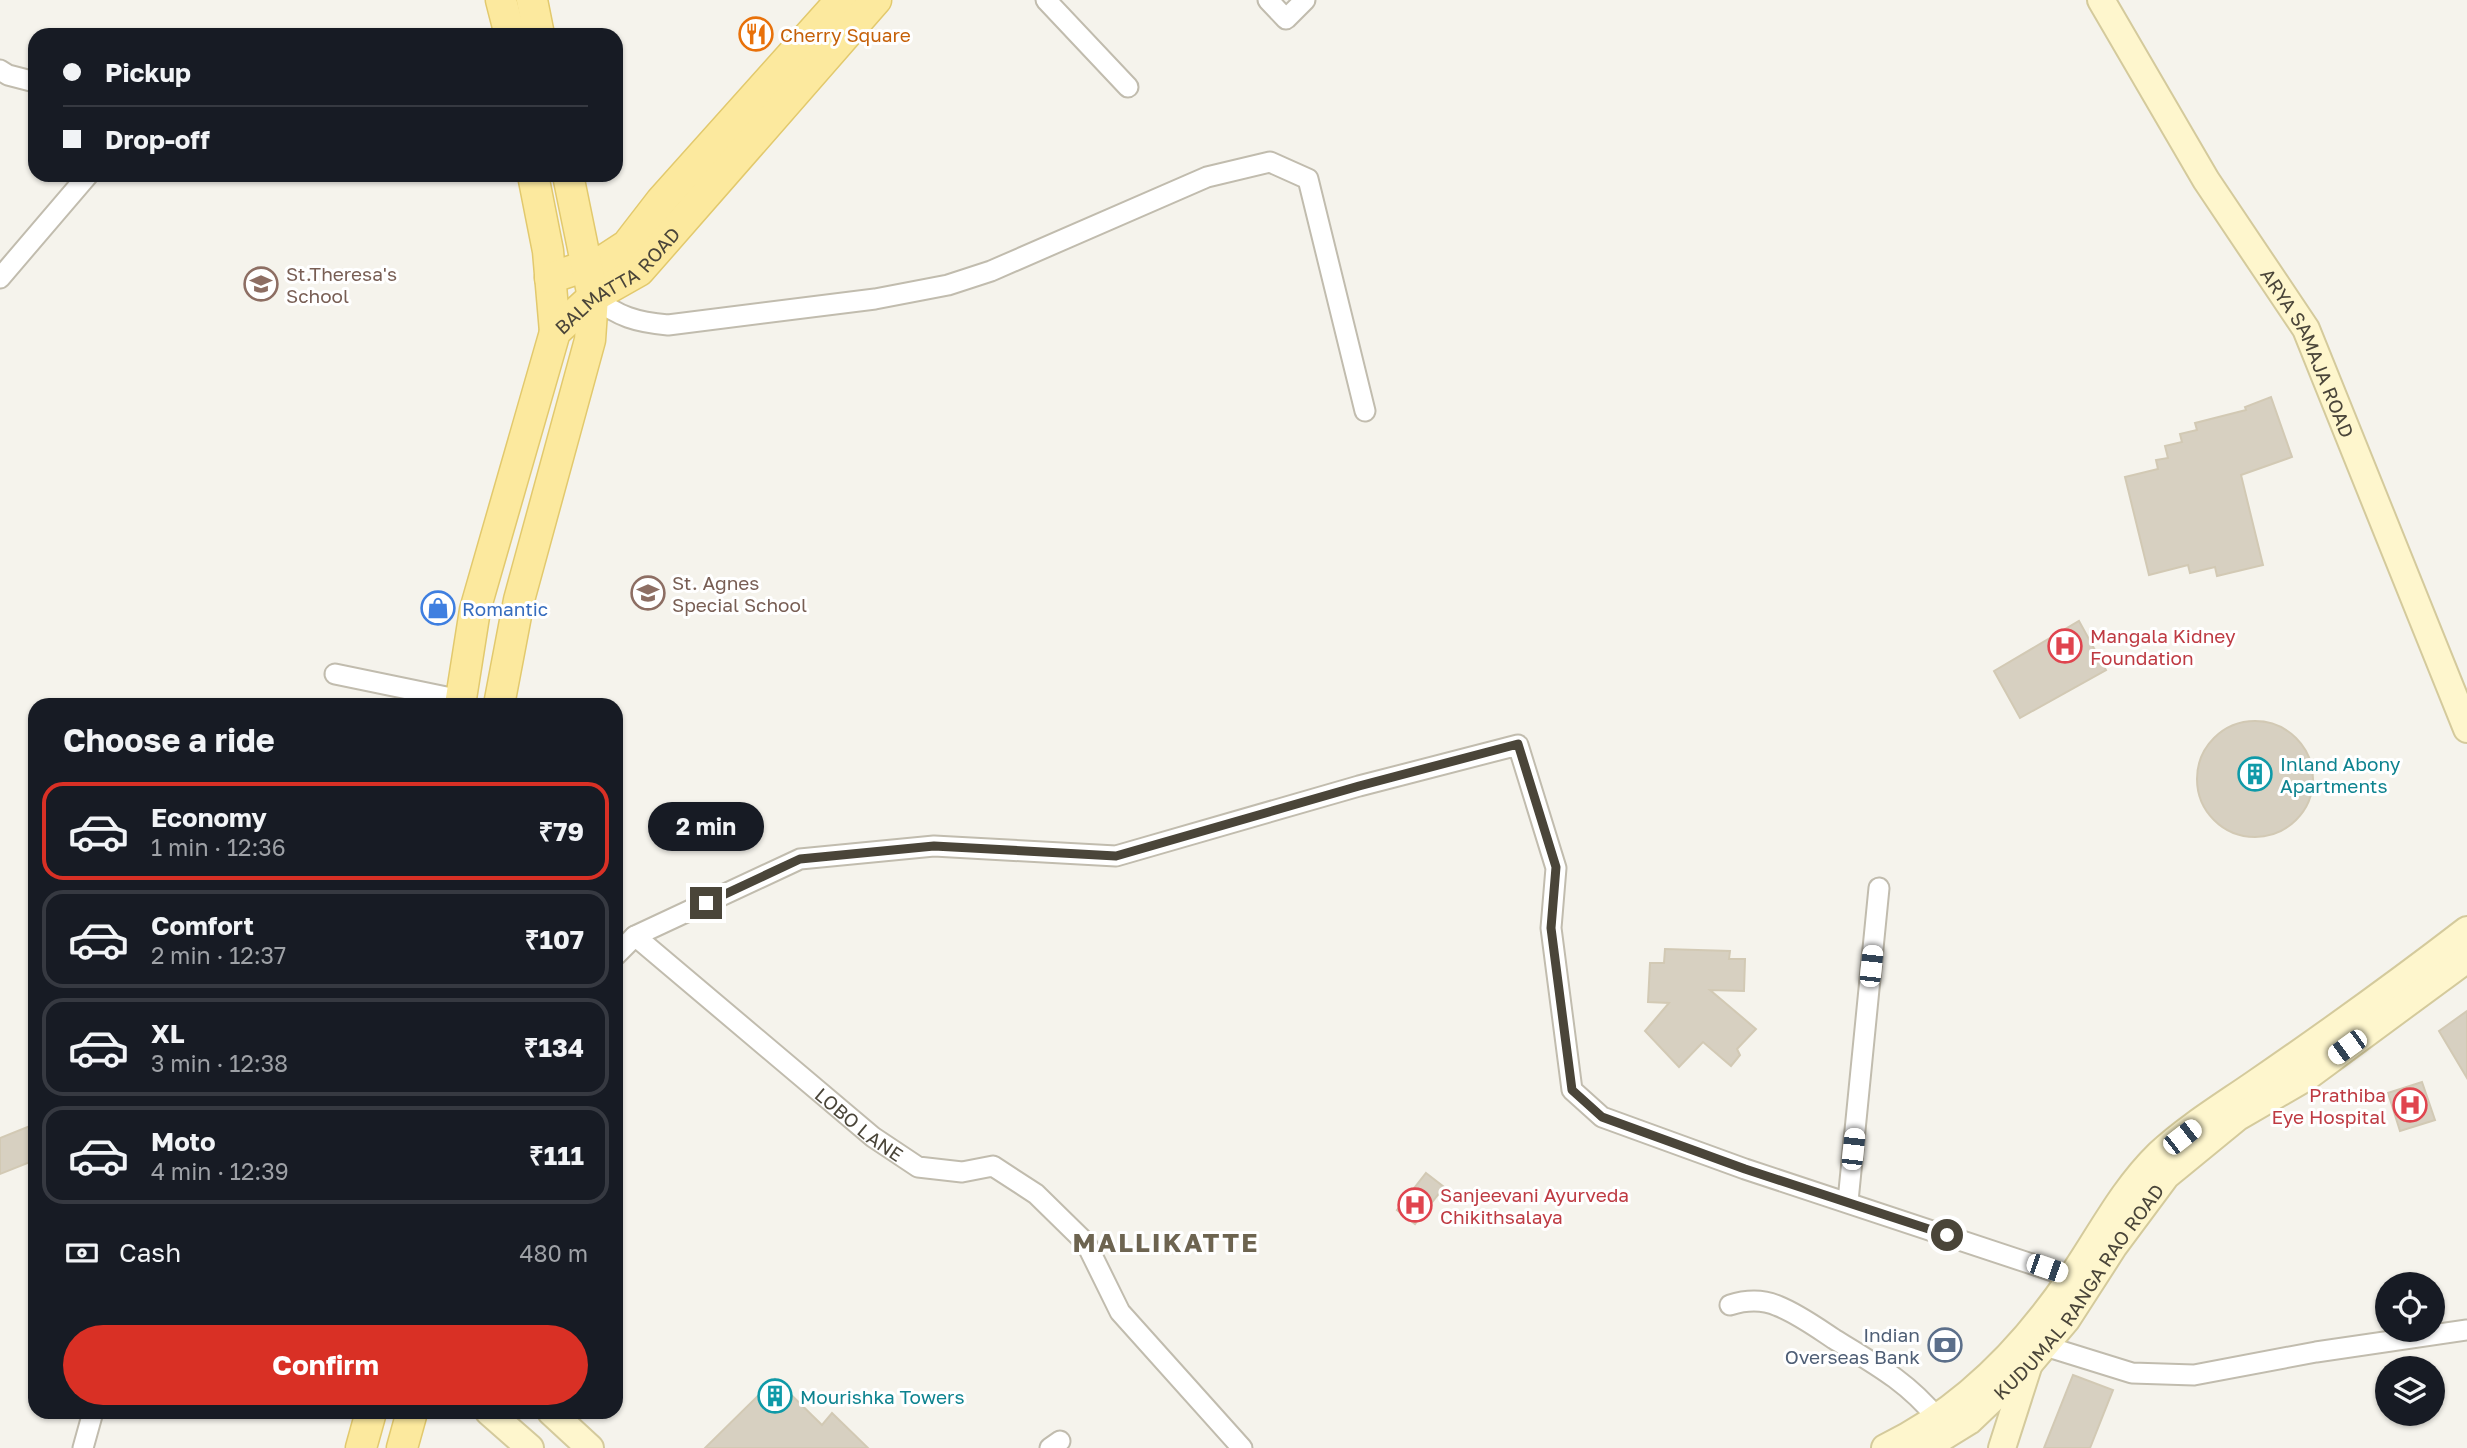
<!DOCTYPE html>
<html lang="en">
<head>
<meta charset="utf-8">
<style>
	:root { --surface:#171b24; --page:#20242c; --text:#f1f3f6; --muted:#9ea1a6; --line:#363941; --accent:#d93025 }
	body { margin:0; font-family:"Golos Text",sans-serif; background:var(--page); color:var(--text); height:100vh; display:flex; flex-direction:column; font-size:26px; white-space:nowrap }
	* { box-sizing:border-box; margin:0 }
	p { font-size:23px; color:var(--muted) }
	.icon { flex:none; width:38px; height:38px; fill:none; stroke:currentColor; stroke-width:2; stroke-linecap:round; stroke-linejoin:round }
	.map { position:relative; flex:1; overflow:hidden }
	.details { position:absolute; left:28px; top:698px; width:595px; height:721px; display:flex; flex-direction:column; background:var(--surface); border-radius:21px; box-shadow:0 2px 5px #0004 }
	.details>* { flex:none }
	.guide { position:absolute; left:28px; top:28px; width:595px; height:154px; border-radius:21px; box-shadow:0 2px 5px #0004; display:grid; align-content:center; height:154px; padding:0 35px; background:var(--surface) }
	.buttons { position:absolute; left:2375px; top:1272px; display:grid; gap:14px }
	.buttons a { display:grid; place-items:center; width:70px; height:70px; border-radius:50%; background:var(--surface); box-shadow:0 2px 5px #0004; font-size:35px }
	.end { position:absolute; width:32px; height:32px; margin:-16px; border:9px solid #4a4539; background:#fff; box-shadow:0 0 0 4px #fff }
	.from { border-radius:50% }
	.bubble { position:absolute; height:49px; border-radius:24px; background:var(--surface); box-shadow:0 2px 5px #0004; font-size:23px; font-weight:700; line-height:49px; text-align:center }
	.car { position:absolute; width:21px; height:42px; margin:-21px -10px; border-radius:9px; box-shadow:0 0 5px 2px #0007; background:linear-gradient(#fff 24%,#345 0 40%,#fff 0 76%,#345 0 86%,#fff 0) }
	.guide b { display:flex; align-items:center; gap:24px; height:66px; font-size:26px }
	.guide b+b { border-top:2px solid var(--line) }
	.guide i { width:18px; height:18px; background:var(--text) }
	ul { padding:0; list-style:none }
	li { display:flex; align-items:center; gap:21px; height:98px; margin:0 14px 10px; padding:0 21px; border:4px solid var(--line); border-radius:21px }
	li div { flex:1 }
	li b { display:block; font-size:26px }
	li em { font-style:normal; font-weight:700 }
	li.selected { border-color:var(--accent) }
	li>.icon { width:63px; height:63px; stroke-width:1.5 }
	h2 { padding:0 35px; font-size:32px; line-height:84px }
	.pay { display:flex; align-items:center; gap:18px; height:77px; padding:0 35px; font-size:26px }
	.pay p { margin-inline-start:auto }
	.action { display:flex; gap:14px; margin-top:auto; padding:14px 35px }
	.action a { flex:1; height:80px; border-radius:42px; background:var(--accent); color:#fff; font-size:28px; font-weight:700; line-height:80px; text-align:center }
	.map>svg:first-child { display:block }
</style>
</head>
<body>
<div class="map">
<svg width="2467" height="1448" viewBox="0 0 2467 1448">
	<rect width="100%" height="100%" fill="#f5f3ec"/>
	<!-- building -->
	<g fill="#d7d0c1" stroke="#d2c9b4" stroke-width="2">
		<polygon points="2271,397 2292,457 2241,475 2263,565 2217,576 2215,567 2190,573 2188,565 2149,575 2125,477 2158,469 2156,460 2168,458 2165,446 2182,442 2180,434 2197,430 2195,423 2246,410 2245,407"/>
		<polygon points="2079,621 2106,670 2020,718 1994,671"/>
		<circle cx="2255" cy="779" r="58"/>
		<polygon points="1665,949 1730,951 1729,959 1745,959 1744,991 1710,990 1756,1029 1737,1049 1740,1055 1731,1066 1703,1042 1679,1067 1645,1031 1669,1003 1648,1002 1650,963 1664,963"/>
		<polygon points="2467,1011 2467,1078 2439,1031"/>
		<polygon points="2422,1082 2435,1120 2400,1131 2388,1093"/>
		<polygon points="35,1124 35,1160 0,1174 0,1138"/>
		<polygon points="1426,1173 1444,1187 1415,1224 1397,1210"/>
		<polygon points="2073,1375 2113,1390 2090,1448 2044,1448"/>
		<polygon points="775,1379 822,1425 832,1413 868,1448 705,1448"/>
	</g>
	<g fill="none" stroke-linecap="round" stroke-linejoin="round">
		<defs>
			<g id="street">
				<polyline points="1046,0 1128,87"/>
				<polyline points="1268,0 1286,19 1305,0"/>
				<polyline points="0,70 8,75 35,82"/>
				<polyline points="0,278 88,175"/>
				<path d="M593 297C619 317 636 322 668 325L875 299 948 285 991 271 1207 177 1270 162 1308 179 1365 411"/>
				<polyline points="335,674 461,700"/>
				<polyline points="635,936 800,859 934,846 1116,856 1359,786 1518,745 1556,868 1551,928 1572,1090 1602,1117 1745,1169 2071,1277"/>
				<path id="s1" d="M616 955 635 936 873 1137 918 1167 962 1172 993 1166 1036 1194 1086 1243 1120 1312 1242 1448"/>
				<polyline points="1848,1201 1879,888"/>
				<path d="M1730 1305C1746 1300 1762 1299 1778 1306 1798 1314 1816 1327 1834 1339 1873 1363 1907 1381 1937 1418"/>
				<polyline points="2037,1340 2045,1346 2132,1373 2194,1375 2316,1352 2467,1330"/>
				<polyline points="83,1448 93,1412"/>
				<polyline points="1050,1448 1060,1441"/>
			</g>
			<g id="secondary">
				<path id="s2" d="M2101 0 2206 180 2306 329 2467 729"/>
				<polyline points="489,1412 530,1448"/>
				<polyline points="551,1412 590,1448"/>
				<path d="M1885 1448C1961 1411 2023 1348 2070 1279 2099 1237 2122 1190 2159 1154 2187 1128 2221 1107 2253 1085 2326 1035 2397 984 2467 930"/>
				<path id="s3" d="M1925 1448 1969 1421 2029 1364 2067 1319 2114 1246 2166 1176 2238 1117 2307 1077 2467 959"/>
				<polyline points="2002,1448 2028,1367"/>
			</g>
			<g id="primary">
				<polyline points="501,0 510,35"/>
				<polyline points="532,0 539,35"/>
				<polyline points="533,175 548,251 555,332"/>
				<polyline points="550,278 604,260 627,245 661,201 841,0"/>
				<path id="s4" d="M460 705 475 610 555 332 593 297 639 271 876 0"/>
				<polyline points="499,705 519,600 590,340 593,297 568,175"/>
				<polyline points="361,1448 371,1412"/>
				<polyline points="402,1448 412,1412"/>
			</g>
		</defs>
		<!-- street casing -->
		<use href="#street" stroke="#c1bcae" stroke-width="23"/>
		<!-- secondary casing -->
		<use href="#secondary" stroke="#d4ca9c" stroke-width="30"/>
		<!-- primary casing -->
		<use href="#primary" stroke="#e2c96d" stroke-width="33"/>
		<!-- street -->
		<use href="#street" stroke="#fff" stroke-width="19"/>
		<!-- secondary -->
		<use href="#secondary" stroke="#fef6cd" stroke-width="26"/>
		<!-- primary -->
		<use href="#primary" stroke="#fce99e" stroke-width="30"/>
	</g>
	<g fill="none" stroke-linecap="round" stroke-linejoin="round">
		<!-- route -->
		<polyline stroke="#4a4539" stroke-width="9" points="706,903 800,859 934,846 1116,856 1359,786 1518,744 1556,867 1551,928 1572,1090 1602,1117 1745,1169 1947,1235"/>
	</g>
	<!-- icons -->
	<defs>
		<symbol id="restaurant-ring" viewBox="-11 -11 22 22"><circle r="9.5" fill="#fff" stroke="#e8710a" stroke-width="1.5"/><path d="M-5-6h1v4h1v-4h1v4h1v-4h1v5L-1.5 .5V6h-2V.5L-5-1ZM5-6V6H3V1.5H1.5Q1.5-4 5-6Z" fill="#e8710a"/></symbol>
		<symbol id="school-ring" viewBox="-11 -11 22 22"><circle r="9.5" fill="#fff" stroke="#8d6e63" stroke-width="1.5"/><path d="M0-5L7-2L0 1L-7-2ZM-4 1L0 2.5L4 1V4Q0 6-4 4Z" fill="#8d6e63"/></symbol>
		<symbol id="shop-ring" viewBox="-11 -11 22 22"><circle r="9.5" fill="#fff" stroke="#3f7fe0" stroke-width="1.5"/><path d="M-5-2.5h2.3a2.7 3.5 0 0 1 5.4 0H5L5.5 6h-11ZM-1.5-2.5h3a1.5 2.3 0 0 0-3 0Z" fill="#3f7fe0"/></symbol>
		<symbol id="hospital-ring" viewBox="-11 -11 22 22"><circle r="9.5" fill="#fff" stroke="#e0444e" stroke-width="1.5"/><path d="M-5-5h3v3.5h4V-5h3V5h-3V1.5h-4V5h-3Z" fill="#e0444e"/></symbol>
		<symbol id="building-ring" viewBox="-11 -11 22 22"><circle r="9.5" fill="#fff" stroke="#0f9aa8" stroke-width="1.5"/><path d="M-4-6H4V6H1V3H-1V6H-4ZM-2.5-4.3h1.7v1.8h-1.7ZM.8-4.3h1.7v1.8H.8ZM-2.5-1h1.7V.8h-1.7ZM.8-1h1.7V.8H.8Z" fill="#0f9aa8"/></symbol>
		<symbol id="bank-ring" viewBox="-11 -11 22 22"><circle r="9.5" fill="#fff" stroke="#5c6f8a" stroke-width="1.5"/><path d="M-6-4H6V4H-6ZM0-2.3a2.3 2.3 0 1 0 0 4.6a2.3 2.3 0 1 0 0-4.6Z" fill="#5c6f8a"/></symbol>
	</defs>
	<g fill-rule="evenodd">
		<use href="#restaurant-ring" x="737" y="15" width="38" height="38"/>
		<use href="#school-ring" x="242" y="265" width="38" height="38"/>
		<use href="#school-ring" x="629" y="574" width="38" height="38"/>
		<use href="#shop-ring" x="419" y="589" width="38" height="38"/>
		<use href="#hospital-ring" x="2046" y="627" width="38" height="38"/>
		<use href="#building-ring" x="2236" y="755" width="38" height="38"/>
		<use href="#hospital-ring" x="2391" y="1086" width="38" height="38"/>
		<use href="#hospital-ring" x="1396" y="1186" width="38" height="38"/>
		<use href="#bank-ring" x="1926" y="1326" width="38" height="38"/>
		<use href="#building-ring" x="756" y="1377" width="38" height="38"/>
	</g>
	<g text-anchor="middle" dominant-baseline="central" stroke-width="6" stroke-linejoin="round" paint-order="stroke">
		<!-- food labels -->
		<g font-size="19" fill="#c56008" stroke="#fff" text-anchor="start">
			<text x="780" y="34">Cherry Square</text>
		</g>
		<!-- education labels -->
		<g font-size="19" fill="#785e54" stroke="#fff" text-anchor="start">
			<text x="286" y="273">St.Theresa's<tspan x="286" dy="22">School</tspan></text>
			<text x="672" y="582">St. Agnes<tspan x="672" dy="22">Special School</tspan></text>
		</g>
		<!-- street labels -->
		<g font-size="19" fill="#4a4539" stroke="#fff">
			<text stroke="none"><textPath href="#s4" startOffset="467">BALMATTA ROAD</textPath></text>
			<text stroke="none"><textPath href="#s2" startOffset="410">ARYA SAMAJA ROAD</textPath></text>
			<text stroke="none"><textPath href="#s1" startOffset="320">LOBO LANE</textPath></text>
			<text stroke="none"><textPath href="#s3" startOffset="222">KUDUMAL RANGA RAO ROAD</textPath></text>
		</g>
		<!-- shop labels -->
		<g font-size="19" fill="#366cbe" stroke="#fff" text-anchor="start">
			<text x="462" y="608">Romantic</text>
		</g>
		<!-- health labels -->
		<g font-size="19" fill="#be3a42" stroke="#fff" text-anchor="start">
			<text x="2090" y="635">Mangala Kidney<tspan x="2090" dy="22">Foundation</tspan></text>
			<text x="2386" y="1094" text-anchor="end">Prathiba<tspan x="2386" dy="22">Eye Hospital</tspan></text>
			<text x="1440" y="1194">Sanjeevani Ayurveda<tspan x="1440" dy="22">Chikithsalaya</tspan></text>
		</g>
		<!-- culture labels -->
		<g font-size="19" fill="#0d838f" stroke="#fff" text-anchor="start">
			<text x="2280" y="763">Inland Abony<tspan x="2280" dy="22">Apartments</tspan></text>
			<text x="800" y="1396">Mourishka Towers</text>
		</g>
		<!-- service labels -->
		<g font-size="19" fill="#4e5e75" stroke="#fff" text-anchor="end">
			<text x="1920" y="1334">Indian<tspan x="1920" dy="22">Overseas Bank</tspan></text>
		</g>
		<!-- district labels -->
		<g font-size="26" font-weight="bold" letter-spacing="2" fill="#6d6450" stroke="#fff">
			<text x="1166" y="1242">MALLIKATTE</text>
		</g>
	</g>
</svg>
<div class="buttons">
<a><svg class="icon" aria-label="locate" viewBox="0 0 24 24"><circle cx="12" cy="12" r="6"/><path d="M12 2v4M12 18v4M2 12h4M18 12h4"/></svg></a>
<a><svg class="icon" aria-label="layers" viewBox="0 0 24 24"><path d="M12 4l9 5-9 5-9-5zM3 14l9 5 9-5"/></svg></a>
</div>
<i class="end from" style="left:1947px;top:1235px"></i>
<i class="end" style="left:706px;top:903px"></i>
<div class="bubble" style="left:648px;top:802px;width:116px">2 min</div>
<i class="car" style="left:1871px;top:966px;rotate:6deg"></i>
<i class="car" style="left:2347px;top:1047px;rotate:234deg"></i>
<i class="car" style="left:2182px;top:1137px;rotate:52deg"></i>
<i class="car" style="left:1853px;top:1149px;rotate:6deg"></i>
<i class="car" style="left:2047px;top:1268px;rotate:109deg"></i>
<div class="guide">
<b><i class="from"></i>Pickup</b>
<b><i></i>Drop-off</b>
</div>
<section class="details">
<h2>Choose a ride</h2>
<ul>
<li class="selected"><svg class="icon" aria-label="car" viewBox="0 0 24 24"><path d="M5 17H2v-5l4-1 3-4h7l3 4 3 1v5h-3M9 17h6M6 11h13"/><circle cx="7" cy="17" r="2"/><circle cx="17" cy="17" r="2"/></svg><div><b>Economy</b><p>1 min · 12:36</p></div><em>₹79</em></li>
<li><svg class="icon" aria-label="car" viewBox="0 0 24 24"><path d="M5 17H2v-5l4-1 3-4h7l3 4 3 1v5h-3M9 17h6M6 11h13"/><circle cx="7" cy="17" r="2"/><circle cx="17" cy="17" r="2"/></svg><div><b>Comfort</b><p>2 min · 12:37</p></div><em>₹107</em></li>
<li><svg class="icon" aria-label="car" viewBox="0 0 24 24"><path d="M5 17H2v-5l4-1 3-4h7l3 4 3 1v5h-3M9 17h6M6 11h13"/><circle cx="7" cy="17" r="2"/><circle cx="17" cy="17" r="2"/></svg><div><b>XL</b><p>3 min · 12:38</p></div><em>₹134</em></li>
<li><svg class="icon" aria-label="car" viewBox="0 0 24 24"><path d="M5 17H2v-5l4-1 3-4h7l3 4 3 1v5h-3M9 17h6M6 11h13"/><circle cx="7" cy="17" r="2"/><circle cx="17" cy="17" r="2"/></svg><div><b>Moto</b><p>4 min · 12:39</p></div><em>₹111</em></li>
</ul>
<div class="pay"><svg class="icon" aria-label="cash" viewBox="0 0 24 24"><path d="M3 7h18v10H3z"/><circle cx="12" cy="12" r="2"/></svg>Cash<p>480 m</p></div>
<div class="action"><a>Confirm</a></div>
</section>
</div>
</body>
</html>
